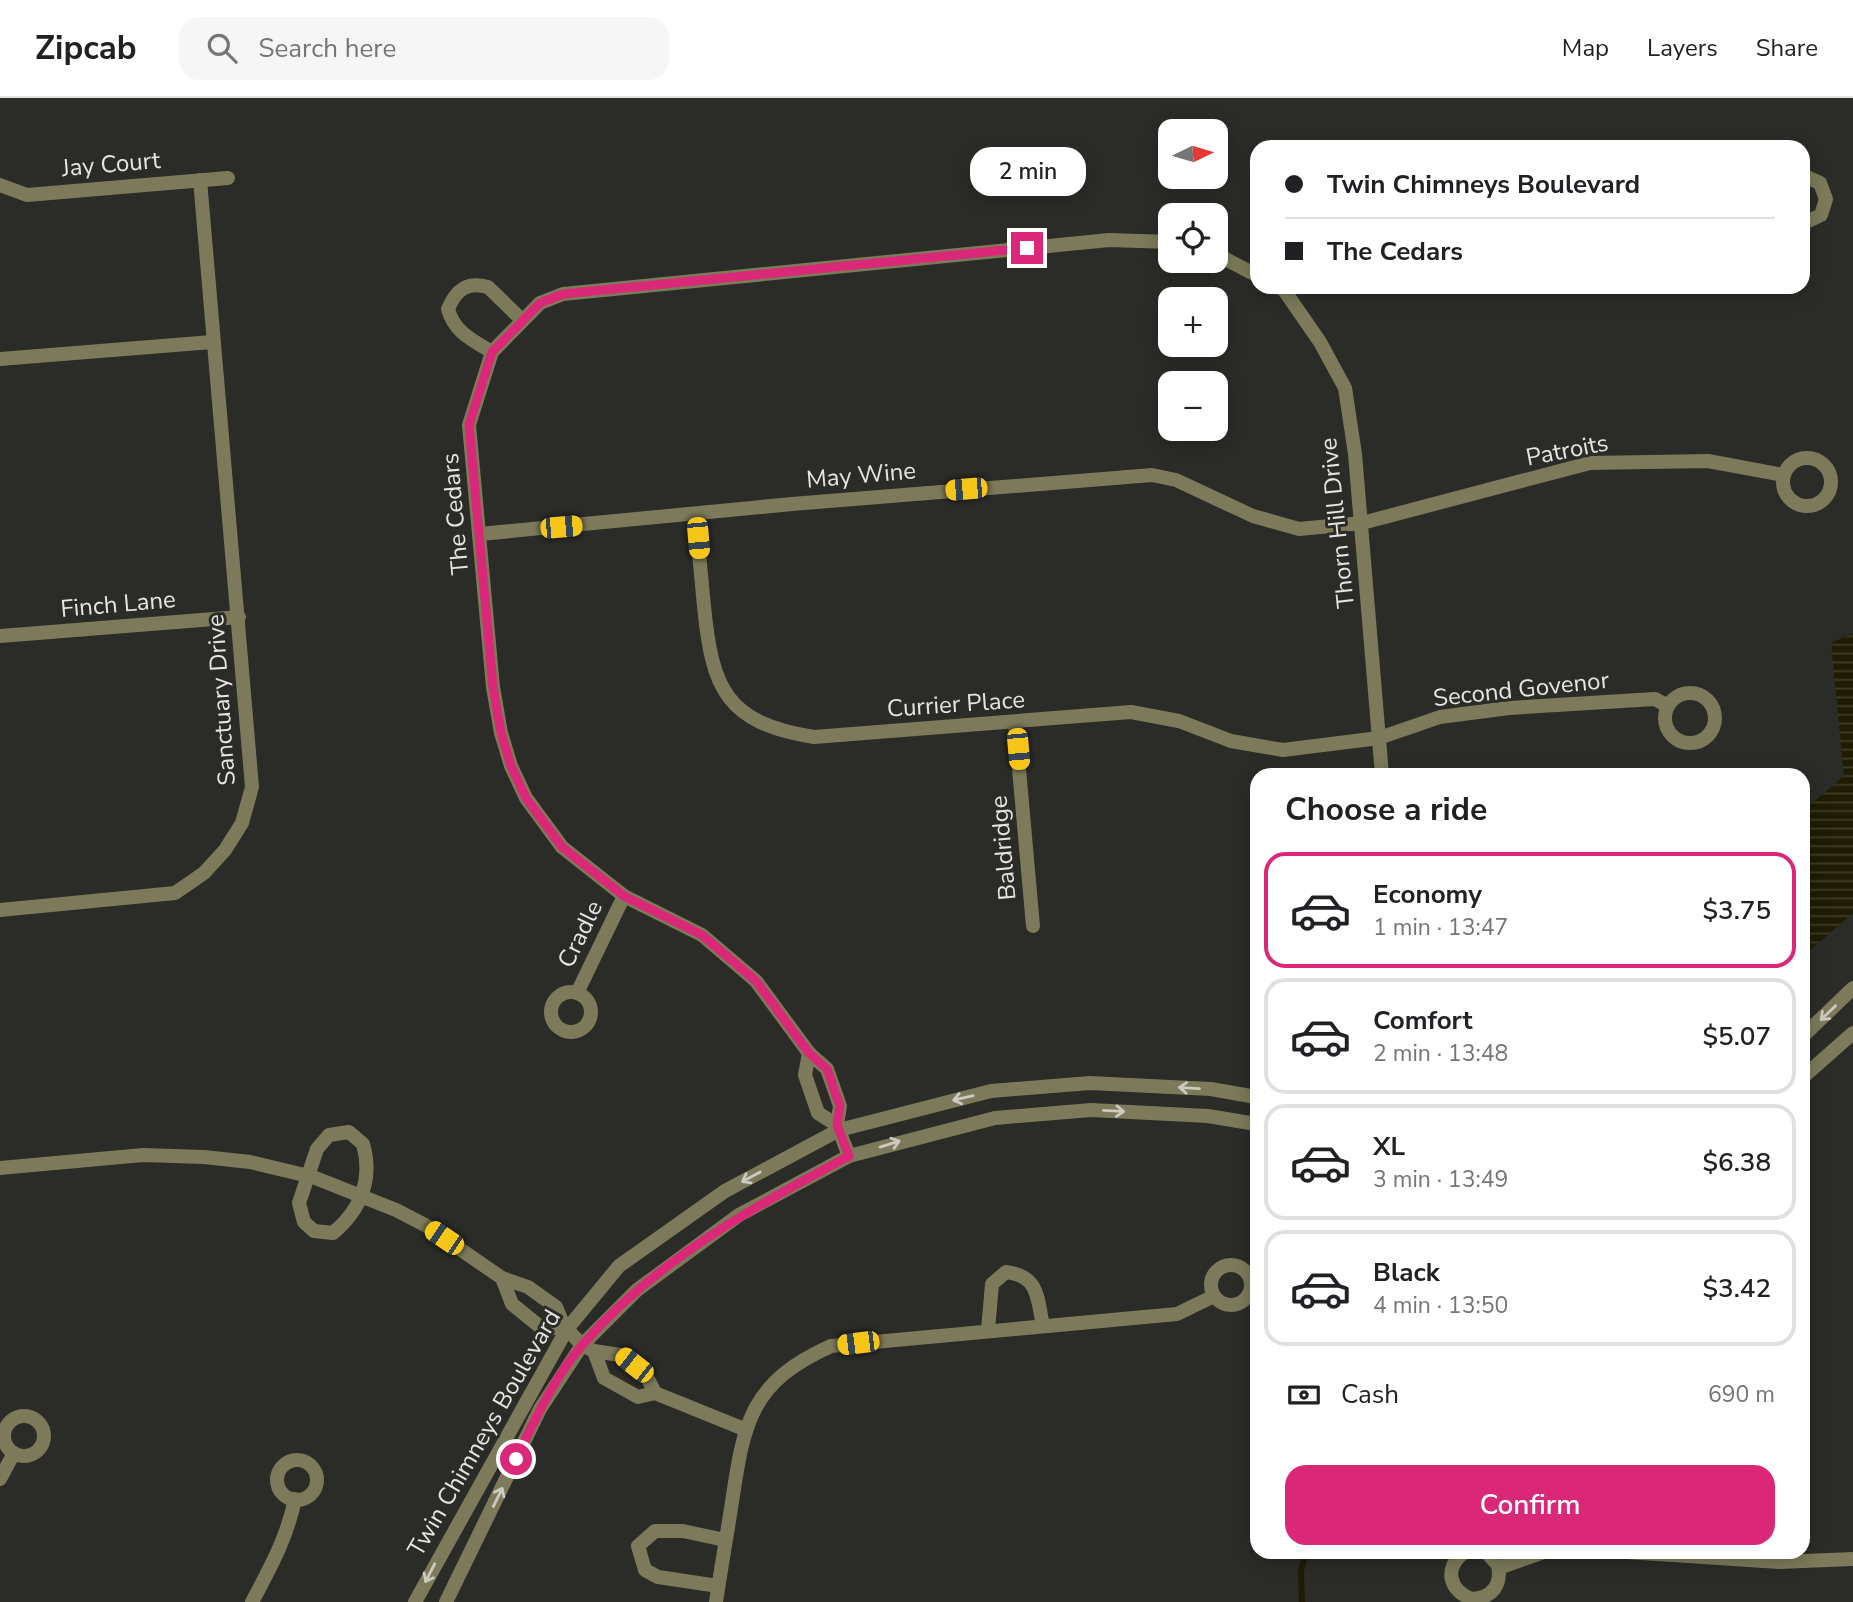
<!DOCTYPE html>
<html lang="en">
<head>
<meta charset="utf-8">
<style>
	:root { --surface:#fff; --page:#f6f6f6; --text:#202124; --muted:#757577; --line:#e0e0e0; --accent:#db2777 }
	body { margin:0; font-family:"Nunito Sans",sans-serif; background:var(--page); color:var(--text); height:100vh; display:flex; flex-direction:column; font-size:26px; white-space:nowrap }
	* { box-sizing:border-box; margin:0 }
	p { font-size:23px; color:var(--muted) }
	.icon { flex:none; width:38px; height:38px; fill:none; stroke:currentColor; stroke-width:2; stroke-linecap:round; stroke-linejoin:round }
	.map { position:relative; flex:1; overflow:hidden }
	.side { position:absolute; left:1250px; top:670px; width:560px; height:791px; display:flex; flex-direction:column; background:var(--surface); border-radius:21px; box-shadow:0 4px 18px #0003 }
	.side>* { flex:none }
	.banner { position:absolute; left:1250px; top:42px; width:560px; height:154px; border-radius:21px; box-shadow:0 4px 18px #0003; display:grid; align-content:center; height:154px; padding:0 35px; background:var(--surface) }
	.needle { width:46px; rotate:85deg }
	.tools { position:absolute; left:1158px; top:21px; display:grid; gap:14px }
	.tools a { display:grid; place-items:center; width:70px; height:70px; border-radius:14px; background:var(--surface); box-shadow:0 4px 18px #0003; font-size:35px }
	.end { position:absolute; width:32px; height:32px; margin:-16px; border:9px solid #db2777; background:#fff; box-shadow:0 0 0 4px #fff }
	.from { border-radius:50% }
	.bubble { position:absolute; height:49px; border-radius:21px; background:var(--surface); box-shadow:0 4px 18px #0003; font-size:23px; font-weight:600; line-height:49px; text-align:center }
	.car { position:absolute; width:21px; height:42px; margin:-21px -10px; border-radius:9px; box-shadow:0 0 5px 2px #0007; background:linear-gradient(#f5c518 24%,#345 0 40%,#f5c518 0 76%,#345 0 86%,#f5c518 0) }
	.banner b { display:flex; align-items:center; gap:24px; height:66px; font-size:26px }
	.banner b+b { border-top:2px solid var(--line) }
	.banner i { width:18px; height:18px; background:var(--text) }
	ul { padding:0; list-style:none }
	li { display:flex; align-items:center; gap:21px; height:116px; margin:0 14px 10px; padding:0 21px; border:4px solid var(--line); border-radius:21px }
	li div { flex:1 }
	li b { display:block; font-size:26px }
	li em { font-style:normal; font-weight:600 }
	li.selected { border-color:var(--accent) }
	li>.icon { width:63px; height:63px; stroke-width:1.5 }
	h2 { padding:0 35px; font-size:32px; line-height:84px }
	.pay { display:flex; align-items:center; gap:18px; height:77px; padding:0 35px; font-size:26px }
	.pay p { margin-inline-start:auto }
	.action { display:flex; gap:14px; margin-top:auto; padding:14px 35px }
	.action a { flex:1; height:80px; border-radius:21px; background:var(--accent); color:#fff; font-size:28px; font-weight:600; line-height:80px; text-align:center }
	header { display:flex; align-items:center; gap:42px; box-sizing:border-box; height:98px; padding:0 35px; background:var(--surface); border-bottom:2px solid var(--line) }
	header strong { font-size:33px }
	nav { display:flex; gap:38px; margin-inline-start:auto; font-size:24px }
	.search { width:490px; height:63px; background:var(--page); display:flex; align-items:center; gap:18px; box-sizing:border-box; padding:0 24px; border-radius:21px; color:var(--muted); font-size:26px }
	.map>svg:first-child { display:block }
</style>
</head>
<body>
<header>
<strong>Zipcab</strong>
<div class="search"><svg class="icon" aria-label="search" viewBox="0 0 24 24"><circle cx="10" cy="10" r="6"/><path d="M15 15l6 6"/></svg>Search here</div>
<nav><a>Map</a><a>Layers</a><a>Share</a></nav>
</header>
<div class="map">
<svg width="1853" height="1504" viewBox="0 0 1853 1504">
	<defs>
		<pattern id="water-rules" width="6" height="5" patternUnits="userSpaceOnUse" patternTransform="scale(1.75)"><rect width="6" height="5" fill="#1f1c03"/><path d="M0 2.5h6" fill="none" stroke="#403d28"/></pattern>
	</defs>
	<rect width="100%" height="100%" fill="#2b2b28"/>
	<!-- water -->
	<polygon fill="url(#water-rules)" points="1853,535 1853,815 1803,858 1803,713 1844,678 1831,545"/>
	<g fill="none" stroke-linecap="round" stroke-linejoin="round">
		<!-- stream -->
		<polyline stroke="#1f1c03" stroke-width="6" points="1302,1504 1301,1472 1306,1454"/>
		<!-- minor -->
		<g stroke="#7c7a5a" stroke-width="14">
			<polyline points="1802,77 1820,85 1826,101 1821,117 1802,126"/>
			<polyline points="0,87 27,97 228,80"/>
			<polyline points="1216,156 1256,177"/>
			<polyline points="1278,189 1284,192 1320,244 1345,290 1355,356 1382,677"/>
			<path d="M492 254C472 242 454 234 448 211 456 192 467 183 488 189L522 222"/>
			<polyline points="0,261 212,244"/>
			<circle cx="1807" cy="384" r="24"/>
			<path d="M696 416C698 447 701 477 704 508 712 591 726 625 814 639L1131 614 1179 623 1231 643 1283 652 1379 640 1440 619 1509 610 1655 601 1668 608"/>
			<polyline points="480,436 792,406 1152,377 1176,382 1253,418 1299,431 1362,425 1590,365 1708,363 1783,377"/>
			<polyline points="0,538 239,519"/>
			<circle cx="1690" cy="620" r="25"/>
			<polyline points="1015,626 1033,828"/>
			<polyline points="0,812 175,795 204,775 225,752 242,725 252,689 200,82"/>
			<circle cx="571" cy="914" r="20"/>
			<polyline points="577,895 624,798"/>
			<polyline points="1802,939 1853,890"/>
			<polyline points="809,955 805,977 818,1015 837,1027"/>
			<polyline points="1802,980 1853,935"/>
			<path d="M349 1034 363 1046C373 1081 361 1112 333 1135L314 1133 304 1124 299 1105 317 1051 329 1037Z"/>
			<polyline points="849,1058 837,1027 840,1008 827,971 809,955 756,883 702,837 624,798 562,749 526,700 511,668 501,635 493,589 469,327 492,254 540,205 563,196 1109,142 1171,144"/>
			<polyline points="0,1070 143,1057 204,1059 250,1064 313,1079 396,1112 425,1127 502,1180 528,1189 556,1209 564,1228 582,1247 594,1253 620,1257 646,1277 655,1295 744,1331"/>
			<circle cx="1231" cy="1187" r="20"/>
			<polyline points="502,1180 512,1206 544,1232 564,1228"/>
			<path d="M988 1232 992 1186 1006 1174C1039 1178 1037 1199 1043 1228"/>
			<polyline points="594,1253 604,1280 638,1299 655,1295"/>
			<circle cx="24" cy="1338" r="20"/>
			<circle cx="297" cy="1382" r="20"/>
			<polyline points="0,1381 14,1355"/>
			<path d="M1465 1454C1443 1469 1449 1493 1472 1501 1492 1500 1502 1487 1498 1467L1486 1454"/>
			<polyline points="1627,1454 1779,1464 1853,1461"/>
			<polyline points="1499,1470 1544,1454"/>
			<polyline points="718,1488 658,1479 645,1472 638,1448 655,1433 683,1433 725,1442"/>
			<path d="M252 1504C270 1470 287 1440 295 1401"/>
			<polyline points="415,1504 567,1231 619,1168 725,1093 839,1032 991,993 1090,985 1211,991 1256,999"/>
			<polyline points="446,1504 540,1311 582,1247 637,1192 739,1117 849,1058 995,1020 1091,1012 1208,1018 1256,1026"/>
			<path d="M716 1504C721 1470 727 1437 732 1404 744 1323 751 1284 831 1248L1177 1216 1214 1198"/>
		</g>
	</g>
	<!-- one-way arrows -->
	<defs><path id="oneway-shaft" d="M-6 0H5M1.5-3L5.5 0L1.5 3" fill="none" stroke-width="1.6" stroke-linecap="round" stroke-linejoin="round" transform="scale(1.75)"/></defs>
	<g stroke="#cccac1">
		<use href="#oneway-shaft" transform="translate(1828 915) rotate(136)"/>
		<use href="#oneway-shaft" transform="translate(1189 990) rotate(-177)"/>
		<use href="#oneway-shaft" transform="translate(963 1000) rotate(167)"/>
		<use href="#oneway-shaft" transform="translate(1114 1013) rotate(3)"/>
		<use href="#oneway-shaft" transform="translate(890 1046) rotate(-17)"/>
		<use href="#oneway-shaft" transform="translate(751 1079) rotate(152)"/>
		<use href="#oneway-shaft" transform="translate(498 1399) rotate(-64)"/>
		<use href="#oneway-shaft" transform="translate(430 1475) rotate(117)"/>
	</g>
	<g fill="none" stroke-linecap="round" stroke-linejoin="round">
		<!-- route -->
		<path stroke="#db2777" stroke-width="9" d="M516 1361C535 1321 555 1278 584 1245 656 1162 754 1109 849 1058L837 1027 840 1008 827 971 809 955 756 883 702 837 624 798 562 749 526 700 511 668 501 635 493 589 469 327 492 254 540 205 563 196 1027 150"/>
	</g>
	<g text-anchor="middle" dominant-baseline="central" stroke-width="6" stroke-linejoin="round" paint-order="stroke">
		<!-- street labels -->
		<g font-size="24" fill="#e6e5e3" stroke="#2b2b28">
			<text transform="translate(111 66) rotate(-5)">Jay Court</text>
			<text transform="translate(1567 352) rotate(-11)">Patroits</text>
			<text transform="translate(861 377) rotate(-5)">May Wine</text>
			<text transform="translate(455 416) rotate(-95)">The Cedars</text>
			<text transform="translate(1337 425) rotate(-96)">Thorn Hill Drive</text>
			<text transform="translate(118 506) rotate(-5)">Finch Lane</text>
			<text transform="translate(1521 591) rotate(-6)">Second Govenor</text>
			<text transform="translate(221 602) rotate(-94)">Sanctuary Drive</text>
			<text transform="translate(956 606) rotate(-4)">Currier Place</text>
			<text transform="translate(1003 750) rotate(-95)">Baldridge</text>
			<text transform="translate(580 836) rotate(-64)">Cradle</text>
			<text transform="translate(484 1335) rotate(-60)">Twin Chimneys Boulevard</text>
		</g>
	</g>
</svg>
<div class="tools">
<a><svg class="needle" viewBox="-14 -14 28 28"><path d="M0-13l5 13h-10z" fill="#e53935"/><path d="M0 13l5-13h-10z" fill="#757577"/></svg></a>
<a><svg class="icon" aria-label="locate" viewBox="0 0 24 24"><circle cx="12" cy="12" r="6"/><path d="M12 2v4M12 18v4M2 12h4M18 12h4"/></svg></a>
<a>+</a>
<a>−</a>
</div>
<i class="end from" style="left:516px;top:1361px"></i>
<i class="end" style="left:1027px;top:150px"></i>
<div class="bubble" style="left:970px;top:49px;width:116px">2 min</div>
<i class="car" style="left:966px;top:391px;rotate:265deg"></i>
<i class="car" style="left:561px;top:429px;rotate:85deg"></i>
<i class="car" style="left:698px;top:440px;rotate:175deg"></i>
<i class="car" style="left:1018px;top:651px;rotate:175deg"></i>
<i class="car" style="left:444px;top:1140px;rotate:304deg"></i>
<i class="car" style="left:858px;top:1245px;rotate:263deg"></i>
<i class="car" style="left:634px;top:1267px;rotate:308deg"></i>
<div class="banner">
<b><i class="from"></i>Twin Chimneys Boulevard</b>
<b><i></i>The Cedars</b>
</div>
<section class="side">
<h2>Choose a ride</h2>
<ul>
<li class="selected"><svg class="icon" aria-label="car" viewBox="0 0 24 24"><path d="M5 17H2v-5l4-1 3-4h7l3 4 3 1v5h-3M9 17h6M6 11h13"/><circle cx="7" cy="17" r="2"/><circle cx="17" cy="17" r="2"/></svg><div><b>Economy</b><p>1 min · 13:47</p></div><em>$3.75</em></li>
<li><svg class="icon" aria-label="car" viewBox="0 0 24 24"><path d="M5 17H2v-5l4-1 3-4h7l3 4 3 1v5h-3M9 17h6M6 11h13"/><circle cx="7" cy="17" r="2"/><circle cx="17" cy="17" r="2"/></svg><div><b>Comfort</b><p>2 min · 13:48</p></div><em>$5.07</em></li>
<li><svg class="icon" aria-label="car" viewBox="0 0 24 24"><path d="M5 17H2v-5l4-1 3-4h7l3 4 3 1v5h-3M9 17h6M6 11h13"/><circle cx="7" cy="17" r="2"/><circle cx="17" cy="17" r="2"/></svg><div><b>XL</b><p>3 min · 13:49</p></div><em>$6.38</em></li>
<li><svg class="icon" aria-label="car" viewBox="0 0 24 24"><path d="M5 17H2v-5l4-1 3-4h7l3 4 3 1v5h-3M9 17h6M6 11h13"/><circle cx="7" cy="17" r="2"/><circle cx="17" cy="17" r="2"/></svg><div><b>Black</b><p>4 min · 13:50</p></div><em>$3.42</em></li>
</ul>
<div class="pay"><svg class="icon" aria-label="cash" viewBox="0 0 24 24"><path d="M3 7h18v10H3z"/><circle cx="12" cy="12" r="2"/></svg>Cash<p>690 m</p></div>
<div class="action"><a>Confirm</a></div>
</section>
</div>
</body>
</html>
